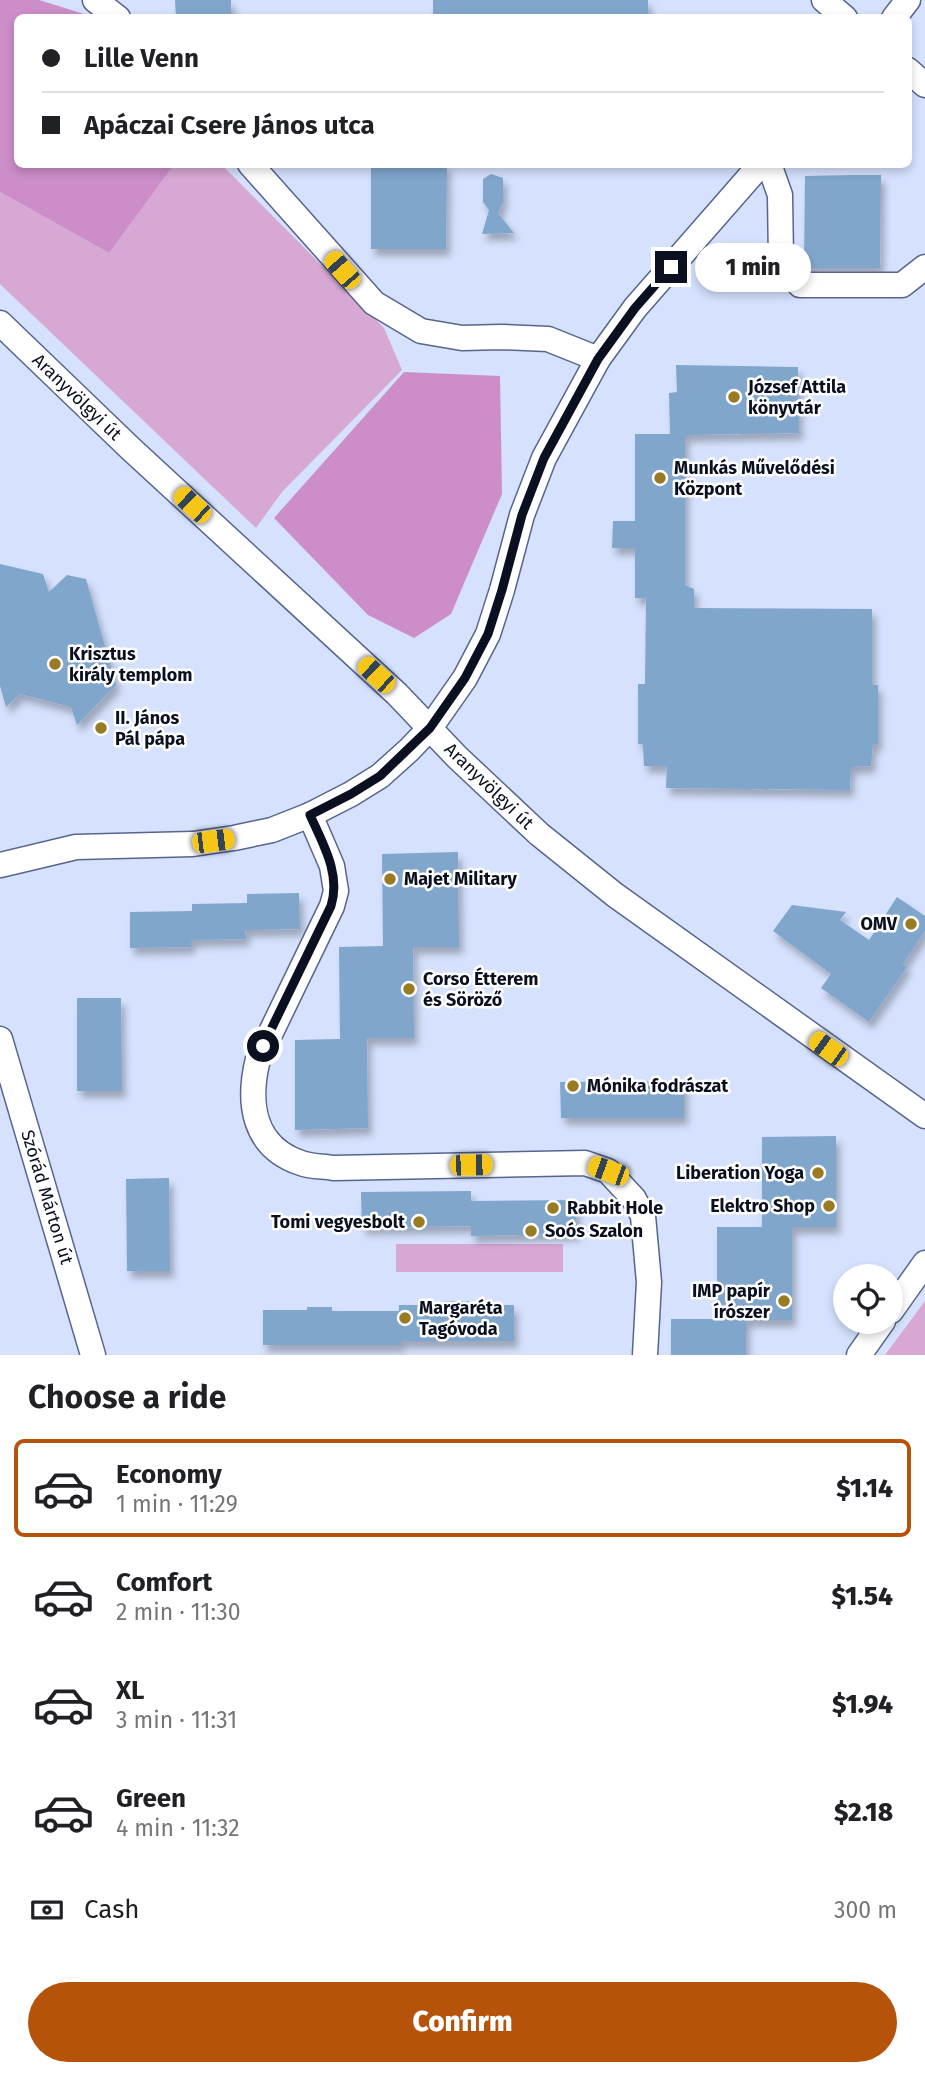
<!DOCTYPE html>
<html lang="en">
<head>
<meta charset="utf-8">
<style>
	:root { --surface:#fff; --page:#f2f2f2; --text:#202124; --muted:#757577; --line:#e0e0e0; --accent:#b45309 }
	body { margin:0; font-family:"Fira Sans",sans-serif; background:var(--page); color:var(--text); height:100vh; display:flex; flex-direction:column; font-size:26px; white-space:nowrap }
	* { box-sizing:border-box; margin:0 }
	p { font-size:23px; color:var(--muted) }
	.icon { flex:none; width:38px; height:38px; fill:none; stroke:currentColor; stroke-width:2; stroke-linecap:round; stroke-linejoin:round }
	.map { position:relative; height:1355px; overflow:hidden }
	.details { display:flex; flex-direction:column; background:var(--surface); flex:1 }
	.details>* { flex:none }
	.banner { position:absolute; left:14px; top:14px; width:898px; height:154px; border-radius:10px; box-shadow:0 4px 10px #0003; display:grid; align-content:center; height:154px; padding:0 28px; background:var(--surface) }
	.tools { position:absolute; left:833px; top:1264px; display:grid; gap:14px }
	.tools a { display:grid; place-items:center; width:70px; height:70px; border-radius:50%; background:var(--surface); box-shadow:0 4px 10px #0003; font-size:35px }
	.end { position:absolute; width:32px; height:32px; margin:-16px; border:9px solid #0a101f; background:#fff; box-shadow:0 0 0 4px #fff }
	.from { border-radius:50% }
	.bubble { position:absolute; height:49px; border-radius:24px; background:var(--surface); box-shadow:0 4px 10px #0003; font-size:23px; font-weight:800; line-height:49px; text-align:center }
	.car { position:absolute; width:21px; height:42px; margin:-21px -10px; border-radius:9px; box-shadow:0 0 5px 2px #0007; background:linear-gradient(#f5c518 24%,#345 0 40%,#f5c518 0 76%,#345 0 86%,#f5c518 0) }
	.banner b { display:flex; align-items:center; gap:24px; height:66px; font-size:26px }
	.banner b+b { border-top:2px solid var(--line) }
	.banner i { width:18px; height:18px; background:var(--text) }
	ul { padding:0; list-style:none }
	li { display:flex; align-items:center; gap:21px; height:98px; margin:0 14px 10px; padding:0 14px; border:4px solid transparent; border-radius:10px }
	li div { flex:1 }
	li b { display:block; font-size:26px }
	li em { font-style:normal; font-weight:800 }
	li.current { border-color:var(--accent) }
	li>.icon { width:63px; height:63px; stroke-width:1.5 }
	h2 { padding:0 28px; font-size:32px; line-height:84px }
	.pay { display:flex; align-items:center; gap:18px; height:77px; padding:0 28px; font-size:26px }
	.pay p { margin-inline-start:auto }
	.primary-button { display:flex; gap:14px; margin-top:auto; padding:14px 28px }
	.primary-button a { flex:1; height:80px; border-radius:42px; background:var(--accent); color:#fff; font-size:28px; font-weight:800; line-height:80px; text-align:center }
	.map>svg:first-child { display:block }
</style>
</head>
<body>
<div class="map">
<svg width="925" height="1355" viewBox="0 0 925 1355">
	<defs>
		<filter id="shadow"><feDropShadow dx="4" dy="7" stdDeviation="3.5" flood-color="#0004"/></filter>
	</defs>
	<rect width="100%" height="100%" fill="#d5e1fd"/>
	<!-- green -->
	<g fill="#d7a8d3">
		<polygon points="174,165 222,165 384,328 402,370 282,492 256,528 0,284 0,192 109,253"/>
		<rect x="396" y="1244" width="167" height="28"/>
		<polygon points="925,1301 925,1355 885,1355"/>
	</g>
	<!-- forest -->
	<g fill="#cc8dc8">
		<polygon points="0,0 39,0 84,14 87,17 18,18 18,164 174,165 109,253 0,192"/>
		<polygon points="404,372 500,376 502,494 451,614 414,638 368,615 274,518"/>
	</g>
	<!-- building -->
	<g fill="#81a6cc" filter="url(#shadow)">
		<polygon points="175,0 231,0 231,18 176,18"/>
		<rect x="433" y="0" width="215" height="18"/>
		<polygon points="371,164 447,164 446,249 371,249"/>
		<polygon points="491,174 503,178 503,202 498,213 514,233 482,234 489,210 483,202 483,179"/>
		<polygon points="851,175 881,175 880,268 806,268 804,265 805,176"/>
		<polygon points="676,365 798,367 799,433 685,435 685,585 694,589 694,608 872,609 872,685 878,685 878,744 873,744 871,766 851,767 850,790 666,788 667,766 644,766 643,744 638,744 638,684 645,684 646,598 635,598 635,548 612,548 613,521 635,521 635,434 670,434 669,393 677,392"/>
		<polygon points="0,564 43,574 49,592 67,575 86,579 116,685 77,725 71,707 20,694 6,707 0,686"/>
		<polygon points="458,852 459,947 413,947 414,1038 367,1038 368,1128 295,1130 295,1040 340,1039 339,947 383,946 382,854"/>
		<polygon points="299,893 300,929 245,930 246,939 191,940 191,947 130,948 130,912 192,911 192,904 247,903 247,894"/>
		<polygon points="897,897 925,916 925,931 903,964 907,967 869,1022 821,988 831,974 773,931 792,905 846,912 840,920 869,940"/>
		<polygon points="77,998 121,998 122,1091 77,1091"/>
		<polygon points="684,1081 684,1118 561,1118 560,1082"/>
		<polygon points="836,1136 836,1227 792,1227 792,1320 746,1320 746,1355 671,1355 671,1319 717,1319 717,1227 762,1227 762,1137"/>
		<polygon points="169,1178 170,1271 127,1271 126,1179"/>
		<polygon points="471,1191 471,1201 576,1200 576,1234 471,1236 471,1226 362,1228 361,1192"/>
		<polygon points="443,1301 469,1301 469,1305 514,1305 514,1341 401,1341 401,1345 263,1345 263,1310 307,1310 307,1307 332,1307 332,1311 399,1311 399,1305 443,1305"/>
	</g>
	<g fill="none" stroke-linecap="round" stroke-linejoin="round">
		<defs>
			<g id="minor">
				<polyline points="95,0 118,18"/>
				<polyline points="824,0 845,18"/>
				<polyline points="894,18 908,0"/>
				<polyline points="908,70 925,85"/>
				<polyline points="250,164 374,303 421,331 462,338 501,337 548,339 598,359"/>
				<polyline points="769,164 780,195 781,259 800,285 902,285 925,267"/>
				<polyline points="0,323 131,449 397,694 457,757 539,834 615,895 925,1116"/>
				<path d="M310 815 332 866 336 891 332 906 258 1059C247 1103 253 1147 301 1163 311 1167 323 1166 334 1168L585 1163 608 1171 634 1199 643 1216 649 1282 645 1355"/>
				<polyline points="0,865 76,847 193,844 234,838 272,830 310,815 351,794 380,776 409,750 430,728 465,678 488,634 502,590 522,515 544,458 598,359 635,308 761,164"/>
				<polyline points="0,1039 93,1355"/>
				<polyline points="891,1311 925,1263"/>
				<polyline points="859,1355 883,1321"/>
			</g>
		</defs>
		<!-- minor casing -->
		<use href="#minor" stroke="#56658e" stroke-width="27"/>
		<!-- minor -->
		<use href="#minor" stroke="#fff" stroke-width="24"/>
	</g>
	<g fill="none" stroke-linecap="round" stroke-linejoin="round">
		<!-- route -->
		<path stroke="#0a101f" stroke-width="9" d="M263 1046 331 906C341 874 323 844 310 815L351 794 380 776 430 728 465 678 488 634 502 590 522 515 544 458 598 359 635 308 671 267"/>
	</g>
	<!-- markers -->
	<g fill="#997b24" stroke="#fff" stroke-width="2.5">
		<circle cx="734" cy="397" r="7"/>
		<circle cx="660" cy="478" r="7"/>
		<circle cx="55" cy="664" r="7"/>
		<circle cx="101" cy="728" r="7"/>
		<circle cx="390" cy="879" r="7"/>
		<circle cx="911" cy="924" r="7"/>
		<circle cx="409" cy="989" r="7"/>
		<circle cx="573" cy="1086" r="7"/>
		<circle cx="818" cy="1173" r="7"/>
		<circle cx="829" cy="1206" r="7"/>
		<circle cx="553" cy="1208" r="7"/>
		<circle cx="419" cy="1222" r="7"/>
		<circle cx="531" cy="1231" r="7"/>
		<circle cx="784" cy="1301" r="7"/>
		<circle cx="405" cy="1318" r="7"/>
	</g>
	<g text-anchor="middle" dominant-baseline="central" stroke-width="5" stroke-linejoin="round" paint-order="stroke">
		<!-- poi labels -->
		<g font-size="18" font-weight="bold" fill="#0a101f" stroke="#fff" text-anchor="start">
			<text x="748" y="387">József Attila<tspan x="748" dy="21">könyvtár</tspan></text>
			<text x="674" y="468">Munkás Művelődési<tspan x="674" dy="21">Központ</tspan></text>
			<text x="69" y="654">Krisztus<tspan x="69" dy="21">király templom</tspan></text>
			<text x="115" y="718">II. János<tspan x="115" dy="21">Pál pápa</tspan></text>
			<text x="404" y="879">Majet Military</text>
			<text x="897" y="924" text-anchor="end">OMV</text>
			<text x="423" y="979">Corso Étterem<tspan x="423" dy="21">és Söröző</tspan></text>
			<text x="587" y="1086">Mónika fodrászat</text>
			<text x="804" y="1173" text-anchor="end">Liberation Yoga</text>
			<text x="815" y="1206" text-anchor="end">Elektro Shop</text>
			<text x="567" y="1208">Rabbit Hole</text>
			<text x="405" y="1222" text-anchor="end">Tomi vegyesbolt</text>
			<text x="545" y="1231">Soós Szalon</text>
			<text x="770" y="1291" text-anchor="end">IMP papír<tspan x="770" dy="21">írószer</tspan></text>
			<text x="419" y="1308">Margaréta<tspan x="419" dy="21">Tagóvoda</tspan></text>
		</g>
		<!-- street labels -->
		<g font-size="18" fill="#0a101f" stroke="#fff">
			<text transform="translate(77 397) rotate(44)">Aranyvölgyi út</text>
			<text transform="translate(489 786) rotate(44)">Aranyvölgyi út</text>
			<text transform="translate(47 1197) rotate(73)">Szórád Márton út</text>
		</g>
	</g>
</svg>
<div class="tools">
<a><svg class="icon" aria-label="locate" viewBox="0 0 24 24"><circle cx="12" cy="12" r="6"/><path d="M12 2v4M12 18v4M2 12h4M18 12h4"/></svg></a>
</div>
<i class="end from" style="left:263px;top:1046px"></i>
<i class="end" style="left:671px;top:267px"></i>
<div class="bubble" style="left:695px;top:243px;width:116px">1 min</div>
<i class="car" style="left:342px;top:270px;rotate:319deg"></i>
<i class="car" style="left:192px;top:505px;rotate:313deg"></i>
<i class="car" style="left:376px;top:675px;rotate:313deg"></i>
<i class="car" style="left:213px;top:841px;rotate:83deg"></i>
<i class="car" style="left:828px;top:1049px;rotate:306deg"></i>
<i class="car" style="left:471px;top:1165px;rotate:89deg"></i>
<i class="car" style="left:608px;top:1171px;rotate:290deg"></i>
<div class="banner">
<b><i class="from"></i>Lille Venn</b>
<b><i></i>Apáczai Csere János utca</b>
</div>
</div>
<section class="details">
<h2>Choose a ride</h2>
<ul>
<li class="current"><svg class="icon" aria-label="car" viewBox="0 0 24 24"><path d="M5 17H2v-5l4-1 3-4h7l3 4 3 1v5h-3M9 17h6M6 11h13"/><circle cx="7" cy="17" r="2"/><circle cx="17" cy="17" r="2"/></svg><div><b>Economy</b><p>1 min · 11:29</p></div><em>$1.14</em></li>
<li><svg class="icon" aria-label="car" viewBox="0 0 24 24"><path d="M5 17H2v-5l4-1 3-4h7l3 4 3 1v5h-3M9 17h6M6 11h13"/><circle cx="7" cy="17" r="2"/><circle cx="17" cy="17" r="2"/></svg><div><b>Comfort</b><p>2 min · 11:30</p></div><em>$1.54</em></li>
<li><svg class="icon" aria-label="car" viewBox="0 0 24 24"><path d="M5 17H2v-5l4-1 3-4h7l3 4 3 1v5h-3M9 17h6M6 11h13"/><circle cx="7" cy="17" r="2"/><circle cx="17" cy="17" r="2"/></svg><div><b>XL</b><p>3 min · 11:31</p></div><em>$1.94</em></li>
<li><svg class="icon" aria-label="car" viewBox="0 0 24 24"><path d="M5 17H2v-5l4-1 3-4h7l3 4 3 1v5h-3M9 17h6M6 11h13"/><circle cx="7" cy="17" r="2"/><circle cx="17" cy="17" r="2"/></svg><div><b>Green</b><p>4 min · 11:32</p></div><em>$2.18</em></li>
</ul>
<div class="pay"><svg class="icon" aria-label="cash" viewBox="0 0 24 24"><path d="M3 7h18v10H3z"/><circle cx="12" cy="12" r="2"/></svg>Cash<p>300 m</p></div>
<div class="primary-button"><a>Confirm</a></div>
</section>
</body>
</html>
